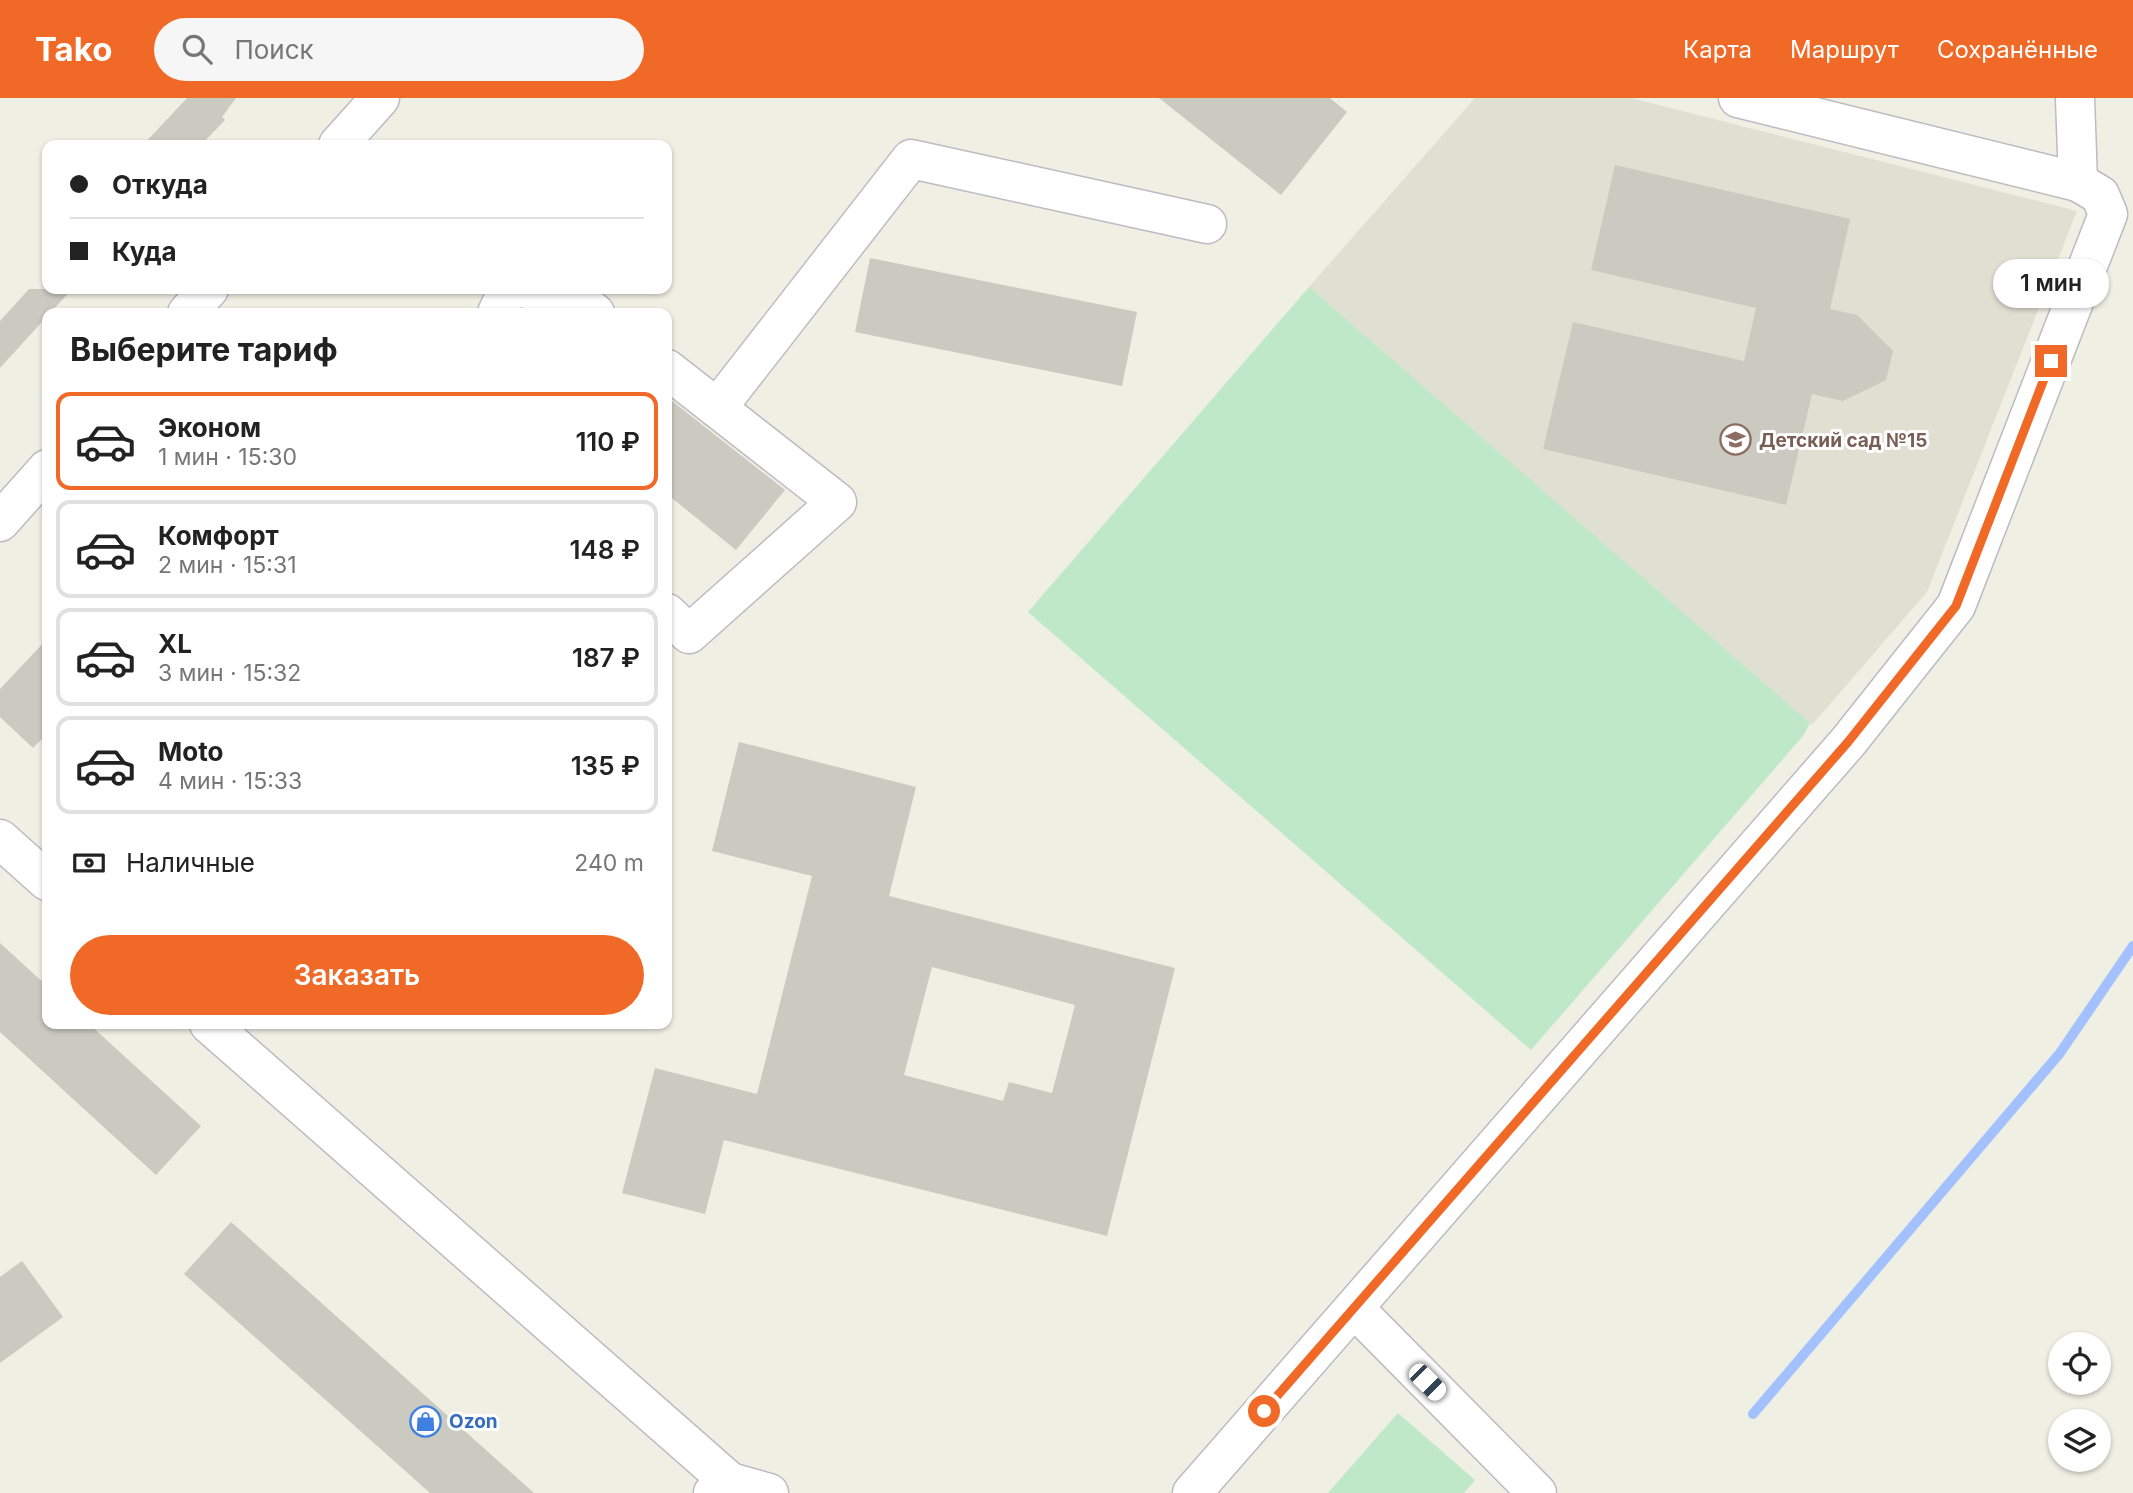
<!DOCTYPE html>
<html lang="ru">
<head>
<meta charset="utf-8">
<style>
	:root { --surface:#fff; --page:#f6f6f6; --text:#222; --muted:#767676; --line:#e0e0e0; --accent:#f16927 }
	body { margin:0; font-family:Inter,sans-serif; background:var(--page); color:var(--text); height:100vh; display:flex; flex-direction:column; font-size:26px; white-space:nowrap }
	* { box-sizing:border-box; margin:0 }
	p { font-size:23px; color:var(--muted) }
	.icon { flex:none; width:38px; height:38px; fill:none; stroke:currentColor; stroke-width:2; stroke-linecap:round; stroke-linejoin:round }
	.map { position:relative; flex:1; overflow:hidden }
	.sheet { position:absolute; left:42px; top:210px; width:630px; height:721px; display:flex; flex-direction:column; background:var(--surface); border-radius:14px; box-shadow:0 2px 5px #0004 }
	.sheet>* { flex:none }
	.banner { position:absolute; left:42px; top:42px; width:630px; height:154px; border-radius:14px; box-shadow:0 2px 5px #0004; display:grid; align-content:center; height:154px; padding:0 28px; background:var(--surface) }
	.tools { position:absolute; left:2048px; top:1234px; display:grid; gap:14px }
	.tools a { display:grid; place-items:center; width:63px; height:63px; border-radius:50%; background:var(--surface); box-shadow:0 2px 5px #0004; font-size:35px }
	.end { position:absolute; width:32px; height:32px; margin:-16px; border:9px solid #f16927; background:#fff; box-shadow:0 0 0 4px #fff }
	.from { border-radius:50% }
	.bubble { position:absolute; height:49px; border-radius:24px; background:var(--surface); box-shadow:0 2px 5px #0004; font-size:23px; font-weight:600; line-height:49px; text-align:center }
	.car { position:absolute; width:21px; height:42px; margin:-21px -10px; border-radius:9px; box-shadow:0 0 5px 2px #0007; background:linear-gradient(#fff 24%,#345 0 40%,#fff 0 76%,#345 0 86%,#fff 0) }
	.banner b { display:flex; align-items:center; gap:24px; height:66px; font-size:26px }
	.banner b+b { border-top:2px solid var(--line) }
	.banner i { width:18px; height:18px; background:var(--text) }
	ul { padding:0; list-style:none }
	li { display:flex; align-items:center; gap:21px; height:98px; margin:0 14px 10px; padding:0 14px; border:4px solid var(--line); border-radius:14px }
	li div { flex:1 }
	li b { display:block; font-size:26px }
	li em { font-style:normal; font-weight:600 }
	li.current { border-color:var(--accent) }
	li>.icon { width:63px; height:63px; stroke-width:1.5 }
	h2 { padding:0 28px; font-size:32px; line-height:84px }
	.pay { display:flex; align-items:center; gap:18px; height:77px; padding:0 28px; font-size:26px }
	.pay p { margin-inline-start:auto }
	.button { display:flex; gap:14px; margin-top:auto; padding:14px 28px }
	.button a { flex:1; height:80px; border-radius:42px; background:var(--accent); color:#fff; font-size:28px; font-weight:600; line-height:80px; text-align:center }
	header { display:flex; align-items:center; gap:42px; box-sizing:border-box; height:98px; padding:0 35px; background:var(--accent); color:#fff }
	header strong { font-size:33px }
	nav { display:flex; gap:38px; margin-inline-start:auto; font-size:24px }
	.search { width:490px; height:63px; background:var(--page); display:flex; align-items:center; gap:18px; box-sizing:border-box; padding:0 24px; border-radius:38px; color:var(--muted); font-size:26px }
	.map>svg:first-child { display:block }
</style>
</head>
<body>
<header>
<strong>Tako</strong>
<div class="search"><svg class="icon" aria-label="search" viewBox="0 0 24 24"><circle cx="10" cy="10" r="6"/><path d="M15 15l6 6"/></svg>Поиск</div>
<nav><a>Карта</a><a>Маршрут</a><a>Сохранённые</a></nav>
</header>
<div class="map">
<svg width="2133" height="1395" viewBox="0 0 2133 1395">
	<rect width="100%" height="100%" fill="#efefe4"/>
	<!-- education -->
	<polygon fill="#dfdfd2" points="1475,0 1631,0 2077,113 1927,494 1812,627 1309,189"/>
	<!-- green -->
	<g fill="#bfe8c9">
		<polygon points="1309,189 1810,625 1803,638 1531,952 1028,514"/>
		<polygon points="1398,1315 1475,1382 1464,1395 1328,1395"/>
	</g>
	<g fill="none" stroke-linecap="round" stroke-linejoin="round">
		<!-- stream -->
		<polyline stroke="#a4c1ff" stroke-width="10" points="1753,1316 2060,955 2133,848"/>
	</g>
	<!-- building -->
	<g fill="#cacac0" fill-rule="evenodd">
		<polygon points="187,0 236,0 222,19 225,22 201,47 143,47"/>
		<polygon points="1159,0 1330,0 1347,14 1281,97"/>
		<polygon points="1615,67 1850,121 1830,211 1857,217 1893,253 1886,282 1843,303 1812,296 1786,407 1543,351 1573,224 1744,263 1756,210 1591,172"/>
		<polygon points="870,160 1137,214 1122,288 855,234"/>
		<polygon points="29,191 72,191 0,270 0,223"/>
		<polygon points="667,299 785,392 736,452 667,396"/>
		<polygon points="47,541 47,636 33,650 0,619 0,591"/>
		<path d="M739 644 916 689 889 798 1175 870 1107 1138 724 1042 705 1116 622 1095 655 970 757 996 812 778 712 753ZM932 869 1075 907 1052 995 1009 984 1003 1003 904 977Z"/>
		<polygon points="0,845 47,888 47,926 89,926 201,1028 156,1077 0,934"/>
		<polygon points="231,1124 534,1395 430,1395 184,1176"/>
		<polygon points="22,1163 63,1219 0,1265 0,1179"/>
	</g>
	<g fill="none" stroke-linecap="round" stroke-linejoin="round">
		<defs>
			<g id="minor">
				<polyline points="2075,0 2078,84"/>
				<polyline points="338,47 380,0"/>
				<polyline points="526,191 575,199 595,215"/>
				<polyline points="187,215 209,191"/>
				<polyline points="497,215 508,191"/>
				<polyline points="667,271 837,404 689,536 667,515"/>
				<polyline points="717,310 911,61 1207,126"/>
				<polyline points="0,424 47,371"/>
				<polyline points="0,741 47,783"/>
				<polyline points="209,926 730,1384 713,1395"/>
				<polyline points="1354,1210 1537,1395"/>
				<polyline points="730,1384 769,1395"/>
				<polyline points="1192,1395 1848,644 1956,508 2108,116 2100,97 2078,84 1738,0"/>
			</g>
		</defs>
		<!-- minor casing -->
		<use href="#minor" stroke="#bbbcc3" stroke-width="41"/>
		<!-- minor -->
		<use href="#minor" stroke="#fff" stroke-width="38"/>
	</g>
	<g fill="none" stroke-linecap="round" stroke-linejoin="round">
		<!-- route -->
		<polyline stroke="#f16927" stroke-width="9" points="1264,1313 1848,644 1956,508 2051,263"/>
	</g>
	<!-- icons -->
	<defs>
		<symbol id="school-ring" viewBox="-11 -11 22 22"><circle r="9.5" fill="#fff" stroke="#8d6e63" stroke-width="1.5"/><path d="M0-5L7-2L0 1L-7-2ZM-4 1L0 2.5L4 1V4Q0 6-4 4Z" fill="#8d6e63"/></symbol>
		<symbol id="shop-ring" viewBox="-11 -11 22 22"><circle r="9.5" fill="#fff" stroke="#3f7fe0" stroke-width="1.5"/><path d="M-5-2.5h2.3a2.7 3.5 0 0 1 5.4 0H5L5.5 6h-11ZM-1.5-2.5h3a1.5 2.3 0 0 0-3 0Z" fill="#3f7fe0"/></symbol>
	</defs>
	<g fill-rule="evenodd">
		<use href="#school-ring" x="1718" y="324" width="35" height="35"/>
		<use href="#shop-ring" x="408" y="1306" width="35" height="35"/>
	</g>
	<g text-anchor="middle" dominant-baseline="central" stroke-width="6" stroke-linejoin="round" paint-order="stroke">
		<!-- education labels -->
		<g font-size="19" font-weight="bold" fill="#785e54" stroke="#fff" text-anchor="start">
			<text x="1759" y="342">Детский сад №15</text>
		</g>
		<!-- shop labels -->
		<g font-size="19" font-weight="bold" fill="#366cbe" stroke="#fff" text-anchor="start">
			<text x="449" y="1323">Ozon</text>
		</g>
	</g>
</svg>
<div class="tools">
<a><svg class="icon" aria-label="locate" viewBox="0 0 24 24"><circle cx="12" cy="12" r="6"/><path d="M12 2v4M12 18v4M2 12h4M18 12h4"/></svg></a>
<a><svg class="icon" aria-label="layers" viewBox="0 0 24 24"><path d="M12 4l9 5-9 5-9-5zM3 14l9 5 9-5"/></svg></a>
</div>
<i class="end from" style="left:1264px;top:1313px"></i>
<i class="end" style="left:2051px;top:263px"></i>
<div class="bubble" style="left:1993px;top:161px;width:116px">1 мин</div>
<i class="car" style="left:1427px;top:1284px;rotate:135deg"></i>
<div class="banner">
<b><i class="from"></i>Откуда</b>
<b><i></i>Куда</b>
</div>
<section class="sheet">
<h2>Выберите тариф</h2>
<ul>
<li class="current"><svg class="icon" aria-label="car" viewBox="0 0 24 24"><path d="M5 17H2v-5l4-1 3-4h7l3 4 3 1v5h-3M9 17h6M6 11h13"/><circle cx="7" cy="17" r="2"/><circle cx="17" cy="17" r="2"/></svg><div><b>Эконом</b><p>1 мин · 15:30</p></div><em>110 ₽</em></li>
<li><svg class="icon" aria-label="car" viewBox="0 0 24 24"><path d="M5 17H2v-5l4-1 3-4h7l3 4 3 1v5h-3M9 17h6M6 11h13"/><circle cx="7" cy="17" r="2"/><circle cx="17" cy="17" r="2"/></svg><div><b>Комфорт</b><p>2 мин · 15:31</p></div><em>148 ₽</em></li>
<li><svg class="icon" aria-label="car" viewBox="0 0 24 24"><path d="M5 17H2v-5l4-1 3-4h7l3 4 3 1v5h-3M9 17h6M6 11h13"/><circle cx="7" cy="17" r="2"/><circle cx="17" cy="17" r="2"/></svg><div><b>XL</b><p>3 мин · 15:32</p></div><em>187 ₽</em></li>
<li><svg class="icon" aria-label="car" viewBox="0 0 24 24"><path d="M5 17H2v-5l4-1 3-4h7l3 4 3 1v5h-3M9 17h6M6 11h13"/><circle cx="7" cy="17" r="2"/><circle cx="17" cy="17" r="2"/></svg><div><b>Moto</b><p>4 мин · 15:33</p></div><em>135 ₽</em></li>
</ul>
<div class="pay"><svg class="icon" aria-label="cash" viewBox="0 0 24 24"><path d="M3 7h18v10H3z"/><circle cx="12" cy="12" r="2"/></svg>Наличные<p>240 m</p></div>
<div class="button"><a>Заказать</a></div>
</section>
</div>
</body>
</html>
